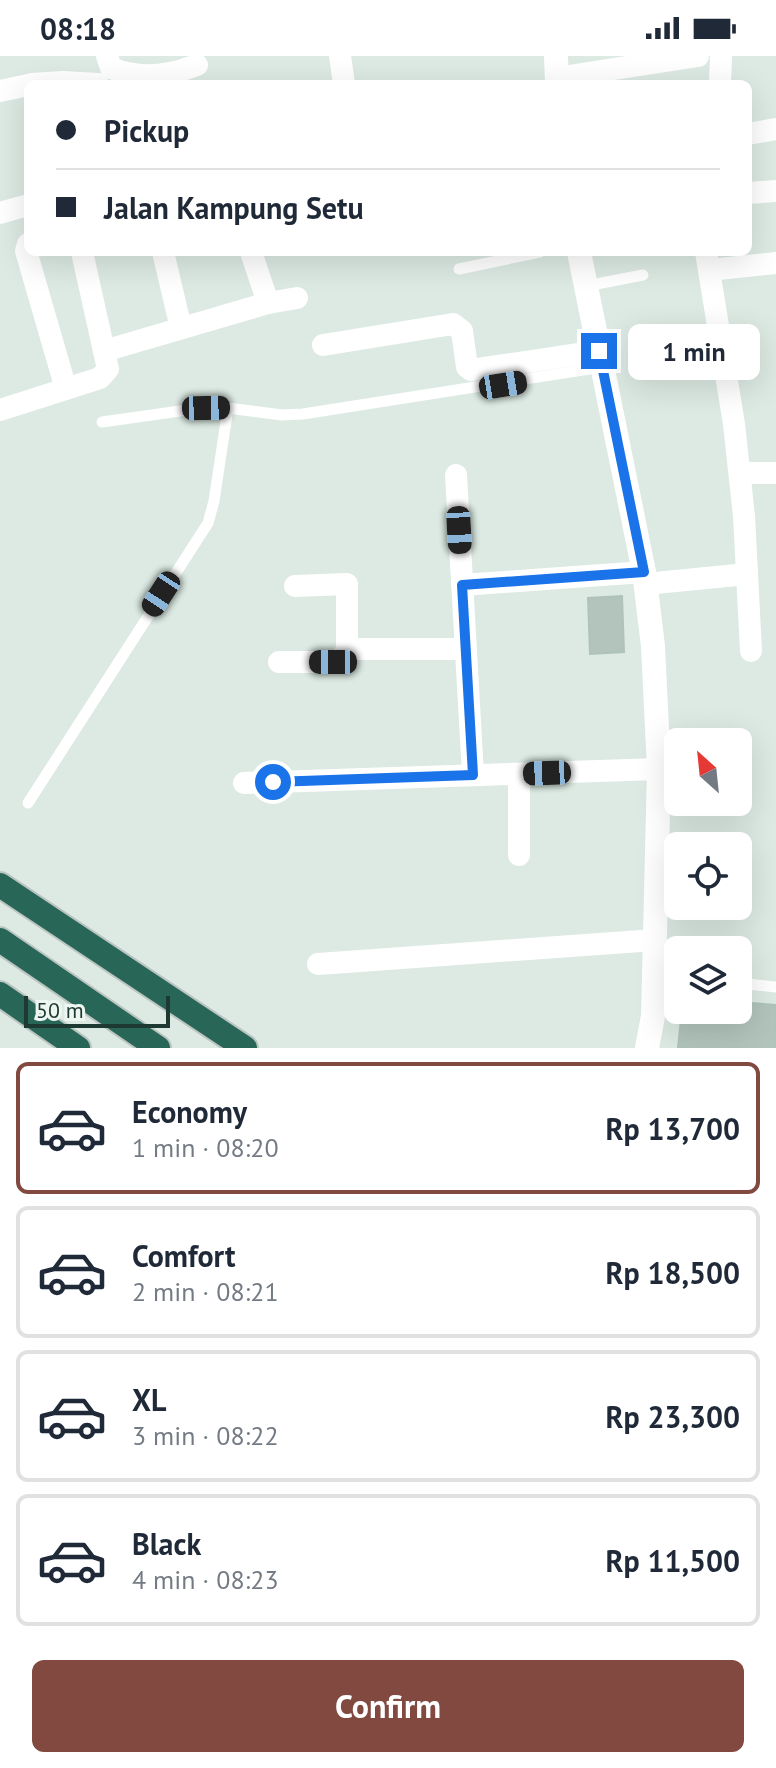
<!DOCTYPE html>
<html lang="en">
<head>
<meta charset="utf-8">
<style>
	:root { --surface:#fff; --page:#f6f6f7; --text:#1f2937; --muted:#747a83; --line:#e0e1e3; --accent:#814940 }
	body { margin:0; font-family:"PT Sans",sans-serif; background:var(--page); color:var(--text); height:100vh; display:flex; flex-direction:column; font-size:30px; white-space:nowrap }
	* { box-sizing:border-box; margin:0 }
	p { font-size:26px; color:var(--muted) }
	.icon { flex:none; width:44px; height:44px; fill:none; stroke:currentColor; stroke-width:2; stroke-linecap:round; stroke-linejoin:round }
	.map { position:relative; height:992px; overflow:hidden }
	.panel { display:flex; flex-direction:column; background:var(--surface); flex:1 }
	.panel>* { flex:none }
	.top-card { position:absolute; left:24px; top:24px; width:728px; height:176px; border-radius:12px; box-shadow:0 8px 32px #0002; display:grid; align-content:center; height:176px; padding:0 32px; background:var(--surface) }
	.needle { width:52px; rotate:333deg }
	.controls { position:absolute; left:664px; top:672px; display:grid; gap:16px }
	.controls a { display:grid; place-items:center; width:88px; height:88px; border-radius:12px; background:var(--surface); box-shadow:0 8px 32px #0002; font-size:40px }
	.scale { position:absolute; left:24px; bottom:20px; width:146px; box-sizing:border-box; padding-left:8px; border:4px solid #1e3931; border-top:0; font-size:22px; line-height:28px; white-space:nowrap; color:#1e3931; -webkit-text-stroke:6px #edf6f1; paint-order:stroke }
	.end { position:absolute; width:36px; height:36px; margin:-18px; border:10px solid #1a73e8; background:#fff; box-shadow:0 0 0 4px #fff }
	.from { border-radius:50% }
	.bubble { position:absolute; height:56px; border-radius:12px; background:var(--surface); box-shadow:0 8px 32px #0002; font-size:26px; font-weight:700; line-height:56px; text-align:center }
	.car { position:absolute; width:24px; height:48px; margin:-24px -12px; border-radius:10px; box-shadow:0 0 6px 2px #0007; background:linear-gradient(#222 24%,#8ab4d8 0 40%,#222 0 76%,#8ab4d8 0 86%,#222 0) }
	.top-card b { display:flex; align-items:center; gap:28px; height:76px; font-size:30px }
	.top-card b+b { border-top:2px solid var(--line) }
	.top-card i { width:20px; height:20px; background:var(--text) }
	ul { padding:14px 0 0; list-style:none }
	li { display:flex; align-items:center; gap:24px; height:132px; margin:0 16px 12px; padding:0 16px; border:4px solid var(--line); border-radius:12px }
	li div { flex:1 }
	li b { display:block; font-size:30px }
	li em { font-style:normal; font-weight:700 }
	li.current { border-color:var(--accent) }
	li>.icon { width:72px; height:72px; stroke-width:1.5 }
	.button { display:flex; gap:16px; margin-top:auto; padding:16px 32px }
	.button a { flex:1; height:92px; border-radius:12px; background:var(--accent); color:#fff; font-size:32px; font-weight:700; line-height:92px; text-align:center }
	.status { display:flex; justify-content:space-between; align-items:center; height:56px; padding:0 40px; background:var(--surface); direction:ltr }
	.status svg { height:22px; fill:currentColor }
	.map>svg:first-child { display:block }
</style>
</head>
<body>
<div class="status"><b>08:18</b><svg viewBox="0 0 49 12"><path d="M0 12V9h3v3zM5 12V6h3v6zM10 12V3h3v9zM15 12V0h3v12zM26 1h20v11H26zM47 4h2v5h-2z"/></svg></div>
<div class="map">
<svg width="776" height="992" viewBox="0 0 776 992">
	<rect width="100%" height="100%" fill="#dceae3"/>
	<!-- building -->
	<g fill="#b2c4bc" stroke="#afc3ba" stroke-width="2">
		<polygon points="622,540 624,596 590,598 588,542"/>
		<polygon points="738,946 776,949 776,992 678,992 682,954 738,954"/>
	</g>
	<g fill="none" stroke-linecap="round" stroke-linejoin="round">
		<defs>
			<g id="motorway">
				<polyline points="0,829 245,992"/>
				<polyline points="0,884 158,992"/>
				<polyline points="0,938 78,992"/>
			</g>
		</defs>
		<!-- motorway casing -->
		<use href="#motorway" stroke="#bcc4c1" stroke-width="28"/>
		<!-- service -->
		<g stroke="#fff" stroke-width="11">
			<polyline points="459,213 540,196"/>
			<polyline points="586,230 643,219"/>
			<polyline points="102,366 180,355 228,352"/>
			<polyline points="28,747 208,467 214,445 228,352 282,359 303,358 602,311"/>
			<polyline points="654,919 678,921"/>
			<polyline points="738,927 776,931"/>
		</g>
		<!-- minor -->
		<g stroke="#fff" stroke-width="22">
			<path d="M107 0 111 12C140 24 169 20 197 9"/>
			<polyline points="340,0 344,28"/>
			<polyline points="556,22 698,0"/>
			<polyline points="32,28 63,26 98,28"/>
			<polyline points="720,28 721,0"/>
			<polyline points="0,35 28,29"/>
			<polyline points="748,78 776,73"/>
			<polyline points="748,137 776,135"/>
			<polyline points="0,157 28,149"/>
			<polyline points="28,188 26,195 66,333"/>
			<polyline points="163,196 181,272"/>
			<polyline points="251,196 268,247"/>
			<polyline points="706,196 734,368 744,460 751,595"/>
			<polyline points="709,214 776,207"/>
			<polyline points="323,289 453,268 462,275 467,311 471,314 599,295"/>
			<polyline points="104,295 268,247 297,242"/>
			<polyline points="0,354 100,322 108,313 82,196"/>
			<polyline points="740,417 776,417"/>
			<polyline points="456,419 473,719"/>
			<polyline points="645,528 747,518"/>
			<polyline points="462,529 644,516"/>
			<polyline points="295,530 347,528 347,593 465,593"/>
			<polyline points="279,606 333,606 343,601 347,593"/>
			<polyline points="244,727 659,713"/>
			<polyline points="519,799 519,718"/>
			<polyline points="318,908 655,884"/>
		</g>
		<!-- tertiary -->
		<g stroke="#fff" stroke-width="24">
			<polyline points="556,0 557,28"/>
			<polyline points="579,196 644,516 653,590 659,713 653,960 647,992"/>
		</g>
		<!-- motorway -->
		<use href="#motorway" stroke="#286758" stroke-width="24"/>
	</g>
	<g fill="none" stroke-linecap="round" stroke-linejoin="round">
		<!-- route -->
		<polyline stroke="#1a73e8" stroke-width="10" points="273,726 473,719 462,529 644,516 599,295"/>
	</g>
</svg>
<div class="controls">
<a><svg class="needle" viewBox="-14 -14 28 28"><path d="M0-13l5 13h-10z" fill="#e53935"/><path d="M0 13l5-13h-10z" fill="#747a83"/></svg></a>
<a><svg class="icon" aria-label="locate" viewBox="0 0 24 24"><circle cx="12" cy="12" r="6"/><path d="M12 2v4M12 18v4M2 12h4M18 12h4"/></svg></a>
<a><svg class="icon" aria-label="layers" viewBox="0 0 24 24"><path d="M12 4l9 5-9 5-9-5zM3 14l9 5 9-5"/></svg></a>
</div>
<div class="scale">50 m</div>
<i class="end from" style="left:273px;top:726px"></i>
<i class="end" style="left:599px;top:295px"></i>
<div class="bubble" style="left:628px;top:268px;width:132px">1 min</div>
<i class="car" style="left:503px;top:329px;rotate:81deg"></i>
<i class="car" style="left:206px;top:352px;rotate:89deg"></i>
<i class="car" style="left:459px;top:474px;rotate:177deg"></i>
<i class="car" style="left:161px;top:538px;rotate:213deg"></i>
<i class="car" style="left:333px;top:606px;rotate:270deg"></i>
<i class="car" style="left:547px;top:717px;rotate:268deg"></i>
<div class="top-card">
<b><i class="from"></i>Pickup</b>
<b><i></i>Jalan Kampung Setu</b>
</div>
</div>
<section class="panel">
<ul>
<li class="current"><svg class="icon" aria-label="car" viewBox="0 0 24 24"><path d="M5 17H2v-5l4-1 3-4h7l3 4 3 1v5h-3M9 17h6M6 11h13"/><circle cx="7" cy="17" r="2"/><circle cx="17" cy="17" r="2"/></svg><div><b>Economy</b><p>1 min · 08:20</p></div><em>Rp 13,700</em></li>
<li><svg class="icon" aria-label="car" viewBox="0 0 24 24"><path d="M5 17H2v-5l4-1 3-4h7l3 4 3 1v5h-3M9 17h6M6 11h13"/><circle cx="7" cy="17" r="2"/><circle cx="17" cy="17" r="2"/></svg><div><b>Comfort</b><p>2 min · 08:21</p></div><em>Rp 18,500</em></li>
<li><svg class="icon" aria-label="car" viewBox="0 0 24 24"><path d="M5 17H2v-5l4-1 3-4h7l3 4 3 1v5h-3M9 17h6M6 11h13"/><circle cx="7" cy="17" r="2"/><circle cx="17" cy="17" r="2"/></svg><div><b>XL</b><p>3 min · 08:22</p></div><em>Rp 23,300</em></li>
<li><svg class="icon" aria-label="car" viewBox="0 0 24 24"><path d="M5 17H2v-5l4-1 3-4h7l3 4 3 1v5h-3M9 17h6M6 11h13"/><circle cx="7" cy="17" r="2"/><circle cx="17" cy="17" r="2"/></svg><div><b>Black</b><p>4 min · 08:23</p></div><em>Rp 11,500</em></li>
</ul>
<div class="button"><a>Confirm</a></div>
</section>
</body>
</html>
